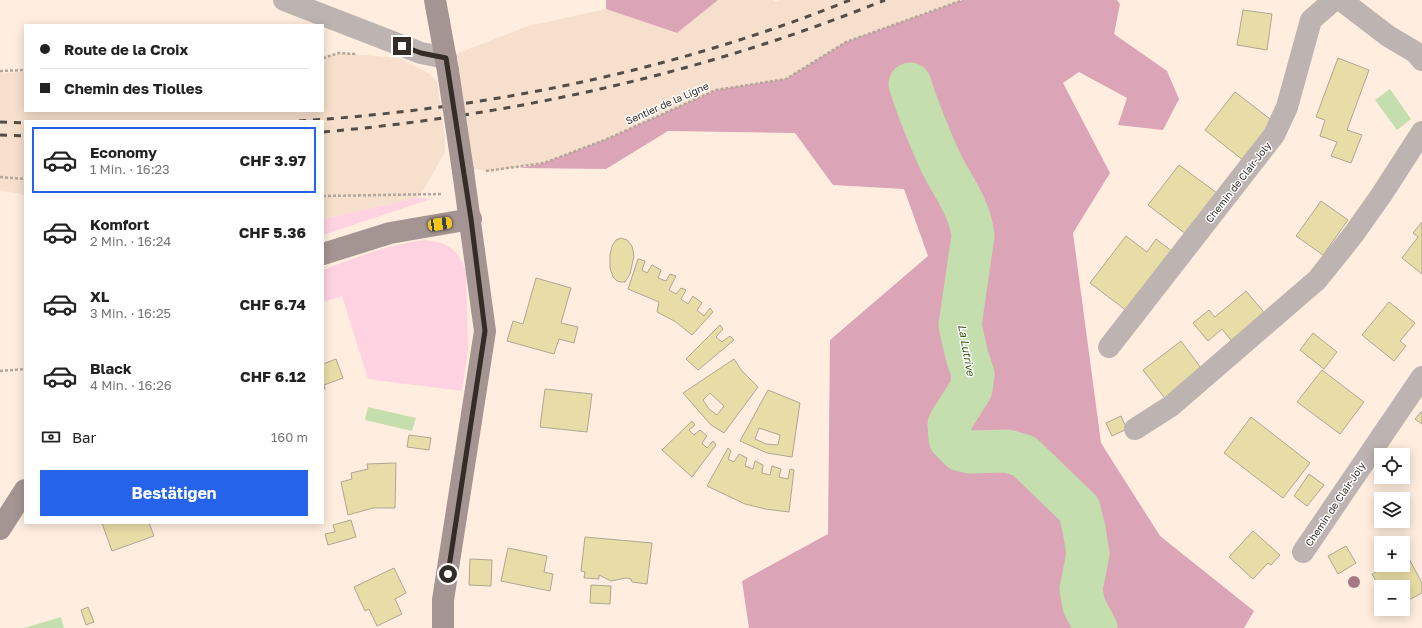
<!DOCTYPE html>
<html lang="de">
<head>
<meta charset="utf-8">
<style>
	:root { --surface:#fff; --page:#f6f6f6; --text:#222; --muted:#767676; --line:#e0e0e0; --accent:#2563eb }
	body { margin:0; font-family:"Golos Text",sans-serif; background:var(--page); color:var(--text); height:100vh; display:flex; flex-direction:column; font-size:15px; white-space:nowrap }
	* { box-sizing:border-box; margin:0 }
	p { font-size:13px; color:var(--muted) }
	.icon { flex:none; width:22px; height:22px; fill:none; stroke:currentColor; stroke-width:2; stroke-linecap:round; stroke-linejoin:round }
	.map { position:relative; flex:1; overflow:hidden }
	.drawer { position:absolute; left:24px; top:120px; width:300px; height:404px; display:flex; flex-direction:column; background:var(--surface); border-radius:0px; box-shadow:0 2px 10px #0003 }
	.drawer>* { flex:none }
	.hud { position:absolute; left:24px; top:24px; width:300px; height:88px; border-radius:0px; box-shadow:0 2px 10px #0003; display:grid; align-content:center; height:88px; padding:0 16px; background:var(--surface) }
	.fabs { position:absolute; left:1374px; top:448px; display:grid; gap:8px }
	.fabs a { display:grid; place-items:center; width:36px; height:36px; border-radius:0px; background:var(--surface); box-shadow:0 2px 10px #0003; font-size:20px }
	.end { position:absolute; width:18px; height:18px; margin:-9px; border:5px solid #332c27; background:#fff; box-shadow:0 0 0 2px #fff }
	.from { border-radius:50% }
	.car { position:absolute; width:12px; height:24px; margin:-12px -6px; border-radius:5px; box-shadow:0 0 3px 1px #0007; background:linear-gradient(#f5c518 24%,#345 0 40%,#f5c518 0 76%,#345 0 86%,#f5c518 0) }
	.hud b { display:flex; align-items:center; gap:14px; height:38px; font-size:15px }
	.hud b+b { border-top:1px solid var(--line) }
	.hud i { width:10px; height:10px; background:var(--text) }
	ul { padding:7px 0 0; list-style:none }
	li { display:flex; align-items:center; gap:12px; height:66px; margin:0 8px 6px; padding:0 8px; border:2px solid transparent; border-radius:0px }
	li div { flex:1 }
	li b { display:block; font-size:15px }
	li em { font-style:normal; font-weight:700 }
	li.on { border-color:var(--accent) }
	li>.icon { width:36px; height:36px; stroke-width:1.5 }
	.pay { display:flex; align-items:center; gap:10px; height:44px; padding:0 16px; font-size:15px }
	.pay p { margin-inline-start:auto }
	.action { display:flex; gap:8px; margin-top:auto; padding:8px 16px }
	.action a { flex:1; height:46px; border-radius:0px; background:var(--accent); color:#fff; font-size:16px; font-weight:700; line-height:46px; text-align:center }
	.map>svg:first-child { display:block }
</style>
</head>
<body>
<div class="map">
<svg width="1422" height="628" viewBox="0 0 1422 628">
	<rect width="100%" height="100%" fill="#ffeedf"/>
	<!-- built -->
	<g fill="#f6dfcc">
		<polygon points="718,0 772,0 776,2 781,0 963,0 846,42 786,79 716,90 607,139 544,163 487,172 478,169 463,171 446,58 528,26 606,9 677,33"/>
		<polygon points="339,53 399,58 430,74 437,81 445,140 445,152 423,191 417,198 323,219 323,121 25,121 25,195 0,190 0,73 25,72 25,111 323,111 323,58"/>
	</g>
	<!-- green -->
	<g fill="#fed2e0">
		<polygon points="417,198 431,199 323,235 323,219"/>
		<path d="M426 240C447 242 462 252 466 274L468 349 462 391 368 379 342 296 323 302V270C357 257 390 244 426 240Z"/>
	</g>
	<!-- forest -->
	<g fill="#dca4b7">
		<polygon points="606,0 718,0 677,33 606,9"/>
		<polygon points="963,0 1117,0 1120,4 1114,34 1167,71 1179,99 1163,130 1118,125 1127,98 1079,72 1063,83 1110,173 1073,233 1101,443 1160,536 1254,611 1244,628 749,628 742,581 828,534 830,340 928,256 904,189 833,185 795,133 668,131 606,169 520,168 544,163 607,139 716,90 786,79 846,42"/>
	</g>
	<!-- water -->
	<g fill="#c4dead">
		<polygon points="1390,89 1411,119 1397,130 1375,100"/>
		<polygon points="368,407 416,418 412,431 365,420"/>
		<polygon points="61,617 64,628 24,628"/>
	</g>
	<g fill="none" stroke-linecap="round" stroke-linejoin="round">
		<!-- river -->
		<path stroke="#c4dead" stroke-width="43" d="M910 84C918 110 929 136 940 161 952 186 970 207 973 236L960 325 967 356 973 374 971 389 949 424 950 439 961 450 970 452 1007 451 1024 456 1079 509 1084 529 1088 554 1081 589 1084 606 1096 628"/>
	</g>
	<!-- building -->
	<g fill="#e9dda7" stroke="#aba795" fill-rule="evenodd">
		<polygon points="1243,10 1272,14 1267,50 1237,45"/>
		<polygon points="1338,58 1369,70 1347,130 1362,135 1351,163 1331,156 1337,142 1320,136 1325,120 1316,117"/>
		<polygon points="1235,92 1274,122 1244,161 1205,130"/>
		<polygon points="1179,165 1217,193 1186,234 1148,205"/>
		<polygon points="1321,201 1348,220 1323,255 1296,236"/>
		<polygon points="1422,222 1422,274 1402,258 1418,237 1413,233"/>
		<polygon points="1126,236 1147,252 1156,239 1173,252 1127,311 1090,283"/>
		<polygon points="621,238 627,240 632,246 634,256 630,274 625,282 621,282 617,281 613,277 610,268 610,255 612,246 616,240"/>
		<polygon points="638,259 645,261 642,270 647,273 652,265 661,270 658,278 666,281 670,274 676,276 669,290 676,294 681,288 686,290 681,299 688,304 693,296 702,303 697,310 704,316 710,308 713,312 692,335 676,322 657,312 659,302 628,289"/>
		<polygon points="536,278 571,288 561,323 578,327 574,343 559,339 554,354 507,341 513,321 523,324"/>
		<polygon points="1246,291 1267,316 1234,344 1222,329 1208,341 1193,323 1209,310 1215,317"/>
		<polygon points="1389,302 1415,323 1400,341 1406,346 1394,361 1362,335"/>
		<polygon points="720,325 723,329 716,337 722,342 730,336 734,340 698,370 686,359"/>
		<polygon points="1313,333 1337,352 1324,369 1300,350"/>
		<polygon points="1181,341 1204,372 1167,401 1143,370"/>
		<polygon points="336,359 343,378 324,385 325,389 323,389 323,364"/>
		<path d="M734 359 742 371 758 387 724 433 711 425 683 393ZM710 393 724 406 717 415 709 409 703 400Z"/>
		<polygon points="1322,370 1364,402 1340,434 1297,402"/>
		<polygon points="545,389 592,394 587,432 540,427"/>
		<path d="M768 390 800 403 792 457 767 453 740 441ZM759 428 780 435 778 445 766 444 755 439Z"/>
		<polygon points="1421,412 1422,412 1422,424 1415,419"/>
		<polygon points="1121,416 1127,429 1112,436 1106,423"/>
		<polygon points="1251,417 1310,463 1283,498 1224,453"/>
		<polygon points="692,421 695,425 689,430 694,435 700,430 707,436 702,443 707,448 713,441 716,445 692,477 662,450"/>
		<polygon points="409,435 431,438 429,450 407,447"/>
		<polygon points="728,448 731,451 728,459 734,462 739,454 747,458 745,466 753,469 755,461 763,465 762,473 770,475 772,466 781,469 779,477 788,479 790,469 794,470 789,512 765,509 745,504 707,486"/>
		<polygon points="396,463 395,508 373,508 348,515 341,482 352,479 351,473 368,469 367,464"/>
		<polygon points="1309,474 1324,485 1307,506 1294,496"/>
		<polygon points="351,520 356,537 328,545 325,534 335,532 333,525"/>
		<polygon points="102,523 149,523 154,536 112,551"/>
		<polygon points="1253,531 1280,555 1271,565 1268,563 1253,579 1229,557"/>
		<polygon points="585,537 652,543 647,584 632,582 631,579 626,578 611,581 599,575 599,579 584,578 585,572 581,571"/>
		<polygon points="1346,546 1356,563 1338,574 1328,556"/>
		<polygon points="508,548 547,556 544,572 553,574 550,591 501,581"/>
		<polygon points="1407,555 1422,583 1422,593 1403,603 1403,587 1381,587 1381,590 1372,574 1389,565 1403,565 1403,557"/>
		<polygon points="470,559 492,560 491,586 469,585"/>
		<polygon points="394,568 406,593 395,599 402,614 377,626 369,609 365,611 354,587"/>
		<polygon points="591,585 611,586 610,604 590,603"/>
		<polygon points="88,607 94,622 86,625 81,610"/>
	</g>
	<g fill="none" stroke-linecap="round" stroke-linejoin="round">
		<!-- path -->
		<g stroke="#b4a69b" stroke-width="2.5" stroke-dasharray="3 2" stroke-linecap="butt">
			<polyline points="323,58 339,53 356,54"/>
			<polyline points="0,71 25,70"/>
			<polyline points="486,171 544,163 607,139 716,90 786,79 846,42 963,0"/>
			<polyline points="0,177 25,179"/>
			<polyline points="323,196 441,194"/>
			<polyline points="0,371 25,369"/>
		</g>
		<!-- street -->
		<g stroke="#bdb3b1" stroke-width="22">
			<polyline points="284,0 421,53 446,58"/>
			<polyline points="1341,0 1388,36 1415,52 1422,60"/>
			<polyline points="1109,347 1274,135 1287,107 1311,20 1334,0"/>
			<polyline points="1135,429 1171,406 1317,280 1353,235 1382,194 1422,132"/>
			<polyline points="1303,552 1422,377"/>
		</g>
		<!-- secondary -->
		<g stroke="#a49592" stroke-width="22">
			<polyline points="435,0 448,71"/>
			<polyline points="323,254 390,233 471,219"/>
			<polyline points="0,529 25,490"/>
			<polyline points="443,628 443,600 485,331 463,171"/>
		</g>
		<!-- rail -->
		<g stroke="#544c45" stroke-width="3" stroke-dasharray="7 7" stroke-linecap="butt">
			<path d="M299 121C486 109 675 71 850 0"/>
			<polyline points="0,122 25,123"/>
			<path d="M323 132C516 115 705 73 885 0"/>
			<polyline points="0,135 25,136"/>
		</g>
		<!-- secondary-bridge -->
		<polyline stroke="#a49592" stroke-width="22" points="448,71 463,171"/>
	</g>
	<!-- trees -->
	<circle fill="#a57983" cx="1354" cy="582" r="6"/>
	<g fill="none" stroke-linecap="round" stroke-linejoin="round">
		<!-- route -->
		<polyline stroke="#332c27" stroke-width="5" points="402,46 421,53 446,58 471,219 485,331 448,574"/>
	</g>
	<g text-anchor="middle" dominant-baseline="central" stroke-width="3" stroke-linejoin="round" paint-order="stroke">
		<!-- street labels -->
		<g font-size="10" fill="#332c27" stroke="#fefefe">
			<text transform="translate(667 103) rotate(-24)">Sentier de la Ligne</text>
			<text transform="translate(1238 182) rotate(-52)">Chemin de Clair-Joly</text>
			<text transform="translate(1335 504) rotate(-56)">Chemin de Clair-Joly</text>
		</g>
		<!-- water labels -->
		<g font-size="11" font-style="italic" fill="#385610" stroke="#fefefe">
			<text transform="translate(967 350) rotate(80)">La Lutrive</text>
		</g>
	</g>
</svg>
<div class="fabs">
<a><svg class="icon" aria-label="locate" viewBox="0 0 24 24"><circle cx="12" cy="12" r="6"/><path d="M12 2v4M12 18v4M2 12h4M18 12h4"/></svg></a>
<a><svg class="icon" aria-label="layers" viewBox="0 0 24 24"><path d="M12 4l9 5-9 5-9-5zM3 14l9 5 9-5"/></svg></a>
<a>+</a>
<a>−</a>
</div>
<i class="end from" style="left:448px;top:574px"></i>
<i class="end" style="left:402px;top:46px"></i>
<i class="car" style="left:440px;top:224px;rotate:82deg"></i>
<div class="hud">
<b><i class="from"></i>Route de la Croix</b>
<b><i></i>Chemin des Tiolles</b>
</div>
<section class="drawer">
<ul>
<li class="on"><svg class="icon" aria-label="car" viewBox="0 0 24 24"><path d="M5 17H2v-5l4-1 3-4h7l3 4 3 1v5h-3M9 17h6M6 11h13"/><circle cx="7" cy="17" r="2"/><circle cx="17" cy="17" r="2"/></svg><div><b>Economy</b><p>1 Min. · 16:23</p></div><em>CHF 3.97</em></li>
<li><svg class="icon" aria-label="car" viewBox="0 0 24 24"><path d="M5 17H2v-5l4-1 3-4h7l3 4 3 1v5h-3M9 17h6M6 11h13"/><circle cx="7" cy="17" r="2"/><circle cx="17" cy="17" r="2"/></svg><div><b>Komfort</b><p>2 Min. · 16:24</p></div><em>CHF 5.36</em></li>
<li><svg class="icon" aria-label="car" viewBox="0 0 24 24"><path d="M5 17H2v-5l4-1 3-4h7l3 4 3 1v5h-3M9 17h6M6 11h13"/><circle cx="7" cy="17" r="2"/><circle cx="17" cy="17" r="2"/></svg><div><b>XL</b><p>3 Min. · 16:25</p></div><em>CHF 6.74</em></li>
<li><svg class="icon" aria-label="car" viewBox="0 0 24 24"><path d="M5 17H2v-5l4-1 3-4h7l3 4 3 1v5h-3M9 17h6M6 11h13"/><circle cx="7" cy="17" r="2"/><circle cx="17" cy="17" r="2"/></svg><div><b>Black</b><p>4 Min. · 16:26</p></div><em>CHF 6.12</em></li>
</ul>
<div class="pay"><svg class="icon" aria-label="cash" viewBox="0 0 24 24"><path d="M3 7h18v10H3z"/><circle cx="12" cy="12" r="2"/></svg>Bar<p>160 m</p></div>
<div class="action"><a>Bestätigen</a></div>
</section>
</div>
</body>
</html>
